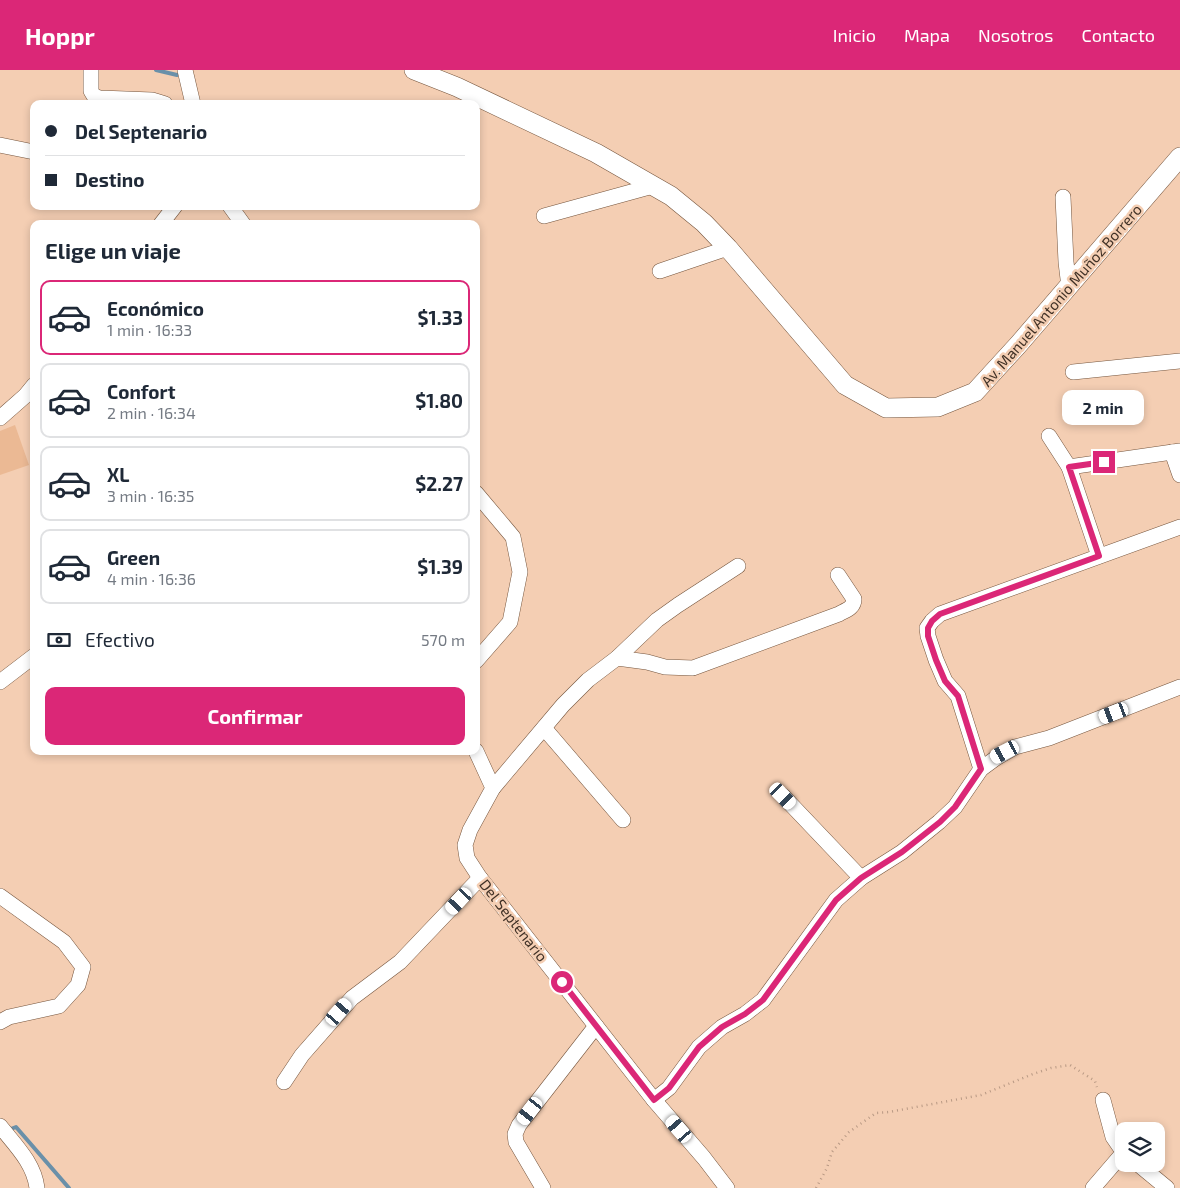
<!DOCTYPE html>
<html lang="es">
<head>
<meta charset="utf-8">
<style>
	:root { --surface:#fff; --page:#f6f6f7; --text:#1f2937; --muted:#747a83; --line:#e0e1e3; --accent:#db2777 }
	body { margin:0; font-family:"Exo 2",sans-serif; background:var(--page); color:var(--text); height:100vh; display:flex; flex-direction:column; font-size:19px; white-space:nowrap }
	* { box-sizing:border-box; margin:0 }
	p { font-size:16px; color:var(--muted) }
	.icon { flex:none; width:28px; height:28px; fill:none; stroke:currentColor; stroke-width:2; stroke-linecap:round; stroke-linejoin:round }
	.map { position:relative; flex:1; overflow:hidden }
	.panel { position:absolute; left:30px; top:150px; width:450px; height:535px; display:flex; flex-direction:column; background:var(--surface); border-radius:10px; box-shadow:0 2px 8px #0003 }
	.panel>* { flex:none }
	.guide { position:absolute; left:30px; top:30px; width:450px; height:110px; border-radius:10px; box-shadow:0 2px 8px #0003; display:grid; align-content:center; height:110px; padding:0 15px; background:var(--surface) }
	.controls { position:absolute; left:1115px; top:1052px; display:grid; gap:10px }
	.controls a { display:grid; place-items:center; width:50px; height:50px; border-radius:10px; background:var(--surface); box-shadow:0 2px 8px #0003; font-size:25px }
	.end { position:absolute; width:22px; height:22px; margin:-11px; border:6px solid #db2777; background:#fff; box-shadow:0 0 0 2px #fff }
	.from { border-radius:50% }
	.bubble { position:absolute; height:35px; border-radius:10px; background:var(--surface); box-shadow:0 2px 8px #0003; font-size:16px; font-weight:700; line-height:35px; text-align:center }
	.car { position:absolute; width:15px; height:30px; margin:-15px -8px; border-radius:6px; box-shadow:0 0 4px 1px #0007; background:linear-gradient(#fff 24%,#345 0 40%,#fff 0 76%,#345 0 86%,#fff 0) }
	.guide b { display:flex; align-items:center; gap:18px; height:48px; font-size:19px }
	.guide b+b { border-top:1px solid var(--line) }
	.guide i { width:12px; height:12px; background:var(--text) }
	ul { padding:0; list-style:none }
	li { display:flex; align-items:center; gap:15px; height:75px; margin:0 10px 8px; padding:0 5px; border:2px solid var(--line); border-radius:10px }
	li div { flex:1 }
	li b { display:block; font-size:19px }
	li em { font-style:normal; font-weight:700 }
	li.on { border-color:var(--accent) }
	li>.icon { width:45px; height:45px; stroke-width:1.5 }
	h2 { padding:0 15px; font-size:22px; line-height:60px }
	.pay { display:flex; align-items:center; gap:12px; height:55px; padding:0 15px; font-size:19px }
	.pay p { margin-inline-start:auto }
	.button { display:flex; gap:10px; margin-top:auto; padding:10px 15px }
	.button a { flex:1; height:58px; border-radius:10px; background:var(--accent); color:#fff; font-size:20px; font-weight:700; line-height:58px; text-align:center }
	header { display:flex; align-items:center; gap:30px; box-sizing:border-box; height:70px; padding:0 25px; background:var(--accent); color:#fff }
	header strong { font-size:24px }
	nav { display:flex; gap:28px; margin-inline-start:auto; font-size:18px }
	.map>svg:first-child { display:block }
</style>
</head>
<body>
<header>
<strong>Hoppr</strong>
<nav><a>Inicio</a><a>Mapa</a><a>Nosotros</a><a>Contacto</a></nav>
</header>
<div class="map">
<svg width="1180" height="1118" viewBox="0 0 1180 1118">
	<rect width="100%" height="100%" fill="#f4ceb3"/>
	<!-- green -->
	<polygon fill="#ebb994" points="15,355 29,395 0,405 0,361"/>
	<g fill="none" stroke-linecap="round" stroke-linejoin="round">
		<!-- stream -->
		<g stroke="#6a90a9" stroke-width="4">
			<polyline points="156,0 177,5"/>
			<polyline points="8,1060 16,1057 69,1118"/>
		</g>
		<defs>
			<g id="minor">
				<polyline points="91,0 91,21 94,26 100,28 152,30 165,34"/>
				<polyline points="185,0 193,34"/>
				<polyline points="0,75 34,82"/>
				<polyline points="1063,127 1066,192 1069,217"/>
				<polyline points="230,136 243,154"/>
				<polyline points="544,146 653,116"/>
				<polyline points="161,154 175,136"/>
				<polyline points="660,201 728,178"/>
				<polyline points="1073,302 1180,291"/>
				<polyline points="0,348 25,326 34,315"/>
				<polyline points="1049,366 1069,397 1180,381"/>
				<polyline points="1172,382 1180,405"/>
				<polyline points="1069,397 1099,486"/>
				<polyline points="476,423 513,467 520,502 510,552 476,591"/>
				<polyline points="617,588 657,550 678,535 738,496"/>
				<polyline points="0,612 34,586"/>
				<polyline points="544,658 623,750"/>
				<polyline points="476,681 493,718 470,760 465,775 467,788 480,808 654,1030 669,1018 699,977 722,957 745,944 763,930 836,830 861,808 902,782 939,752 955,737 981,699 996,688 1015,677 1049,668 1180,617"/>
				<polyline points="981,699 958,626 945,611 936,590 928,566 927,558 932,551 940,544 1180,457"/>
				<path d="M493 718 563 635 588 610 617 588 647 592 665 597 693 598 839 544C846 540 854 538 854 529L838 505"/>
				<polyline points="783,726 861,808"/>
				<polyline points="0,826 64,872 83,897 78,915 59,936 9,947 0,952"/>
				<polyline points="284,1012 302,985 352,928 400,892 480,808"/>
				<polyline points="654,1030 704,1088 727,1118"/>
				<polyline points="1103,1030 1113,1067 1124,1083"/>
				<path d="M0 1056C15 1075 34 1093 37 1118"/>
				<polyline points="1138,1094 1167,1118"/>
				<polyline points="543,1118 516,1072 515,1064 519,1055 596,956"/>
				<polyline points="1093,1118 1124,1082"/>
			</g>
			<polyline id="tertiary" points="414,0 457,17 596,83 671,126 704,153 728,178 845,315 886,338 938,337 975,322 1018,275 1180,87"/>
		</defs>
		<!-- minor casing -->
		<use href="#minor" stroke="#75553d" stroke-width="16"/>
		<!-- tertiary casing -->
		<use href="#tertiary" stroke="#75553d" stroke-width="20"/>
		<!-- path -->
		<polyline stroke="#b89984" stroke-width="2.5" stroke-dasharray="1 4" stroke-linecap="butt" points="816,1118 827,1098 832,1082 849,1062 876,1043 889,1042 981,1025 1033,1004 1051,998 1070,995 1095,1011 1097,1017"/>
		<!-- minor -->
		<use href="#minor" stroke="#fff" stroke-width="15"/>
		<!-- tertiary -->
		<use href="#tertiary" stroke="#fff" stroke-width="19"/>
	</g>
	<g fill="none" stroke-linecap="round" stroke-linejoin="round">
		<!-- route -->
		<polyline stroke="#db2777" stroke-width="6" points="562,912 654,1030 669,1018 699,977 722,957 745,944 763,930 836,830 861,808 902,782 940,752 955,737 981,699 958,626 945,611 936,590 928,566 928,558 932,551 940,544 1099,486 1069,397 1104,392"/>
	</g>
	<g text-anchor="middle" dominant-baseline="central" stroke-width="5" stroke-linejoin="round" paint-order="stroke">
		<!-- street labels -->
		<g font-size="15" fill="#413227" stroke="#f4ceb3">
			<text transform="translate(1061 225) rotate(-49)">Av. Manuel Antonio Muñoz Borrero</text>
			<text transform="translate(514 850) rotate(52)">Del Septenario</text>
		</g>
	</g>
</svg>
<div class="controls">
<a><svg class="icon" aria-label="layers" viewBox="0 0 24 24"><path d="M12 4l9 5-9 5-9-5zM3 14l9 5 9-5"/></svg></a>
</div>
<i class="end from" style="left:562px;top:912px"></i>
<i class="end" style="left:1104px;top:392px"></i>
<div class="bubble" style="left:1062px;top:320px;width:82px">2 min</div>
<i class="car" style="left:1114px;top:643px;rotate:249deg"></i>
<i class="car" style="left:1005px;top:682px;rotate:242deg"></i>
<i class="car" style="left:783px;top:726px;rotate:136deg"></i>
<i class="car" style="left:459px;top:831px;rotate:223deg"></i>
<i class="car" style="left:339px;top:942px;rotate:41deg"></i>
<i class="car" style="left:530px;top:1041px;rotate:218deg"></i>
<i class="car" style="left:679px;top:1059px;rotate:319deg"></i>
<div class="guide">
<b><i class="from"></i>Del Septenario</b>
<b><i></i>Destino</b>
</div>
<section class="panel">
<h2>Elige un viaje</h2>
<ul>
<li class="on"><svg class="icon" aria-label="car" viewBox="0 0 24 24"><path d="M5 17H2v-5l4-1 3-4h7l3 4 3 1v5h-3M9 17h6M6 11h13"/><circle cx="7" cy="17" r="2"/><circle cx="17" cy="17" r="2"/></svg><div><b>Económico</b><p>1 min · 16:33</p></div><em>$1.33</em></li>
<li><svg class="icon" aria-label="car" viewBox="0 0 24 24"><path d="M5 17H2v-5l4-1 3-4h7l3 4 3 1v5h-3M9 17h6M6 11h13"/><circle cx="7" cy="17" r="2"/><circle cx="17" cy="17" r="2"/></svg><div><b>Confort</b><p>2 min · 16:34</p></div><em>$1.80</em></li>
<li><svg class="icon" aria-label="car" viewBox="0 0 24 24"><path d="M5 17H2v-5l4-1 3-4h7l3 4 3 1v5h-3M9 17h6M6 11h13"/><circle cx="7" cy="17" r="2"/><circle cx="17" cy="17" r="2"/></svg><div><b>XL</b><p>3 min · 16:35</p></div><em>$2.27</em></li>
<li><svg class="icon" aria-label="car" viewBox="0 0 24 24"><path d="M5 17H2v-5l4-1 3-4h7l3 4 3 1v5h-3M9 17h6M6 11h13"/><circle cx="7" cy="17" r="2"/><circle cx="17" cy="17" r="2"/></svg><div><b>Green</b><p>4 min · 16:36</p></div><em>$1.39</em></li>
</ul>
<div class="pay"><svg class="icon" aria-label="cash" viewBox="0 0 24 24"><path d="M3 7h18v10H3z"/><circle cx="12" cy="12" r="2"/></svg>Efectivo<p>570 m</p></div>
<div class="button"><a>Confirmar</a></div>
</section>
</div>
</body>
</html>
